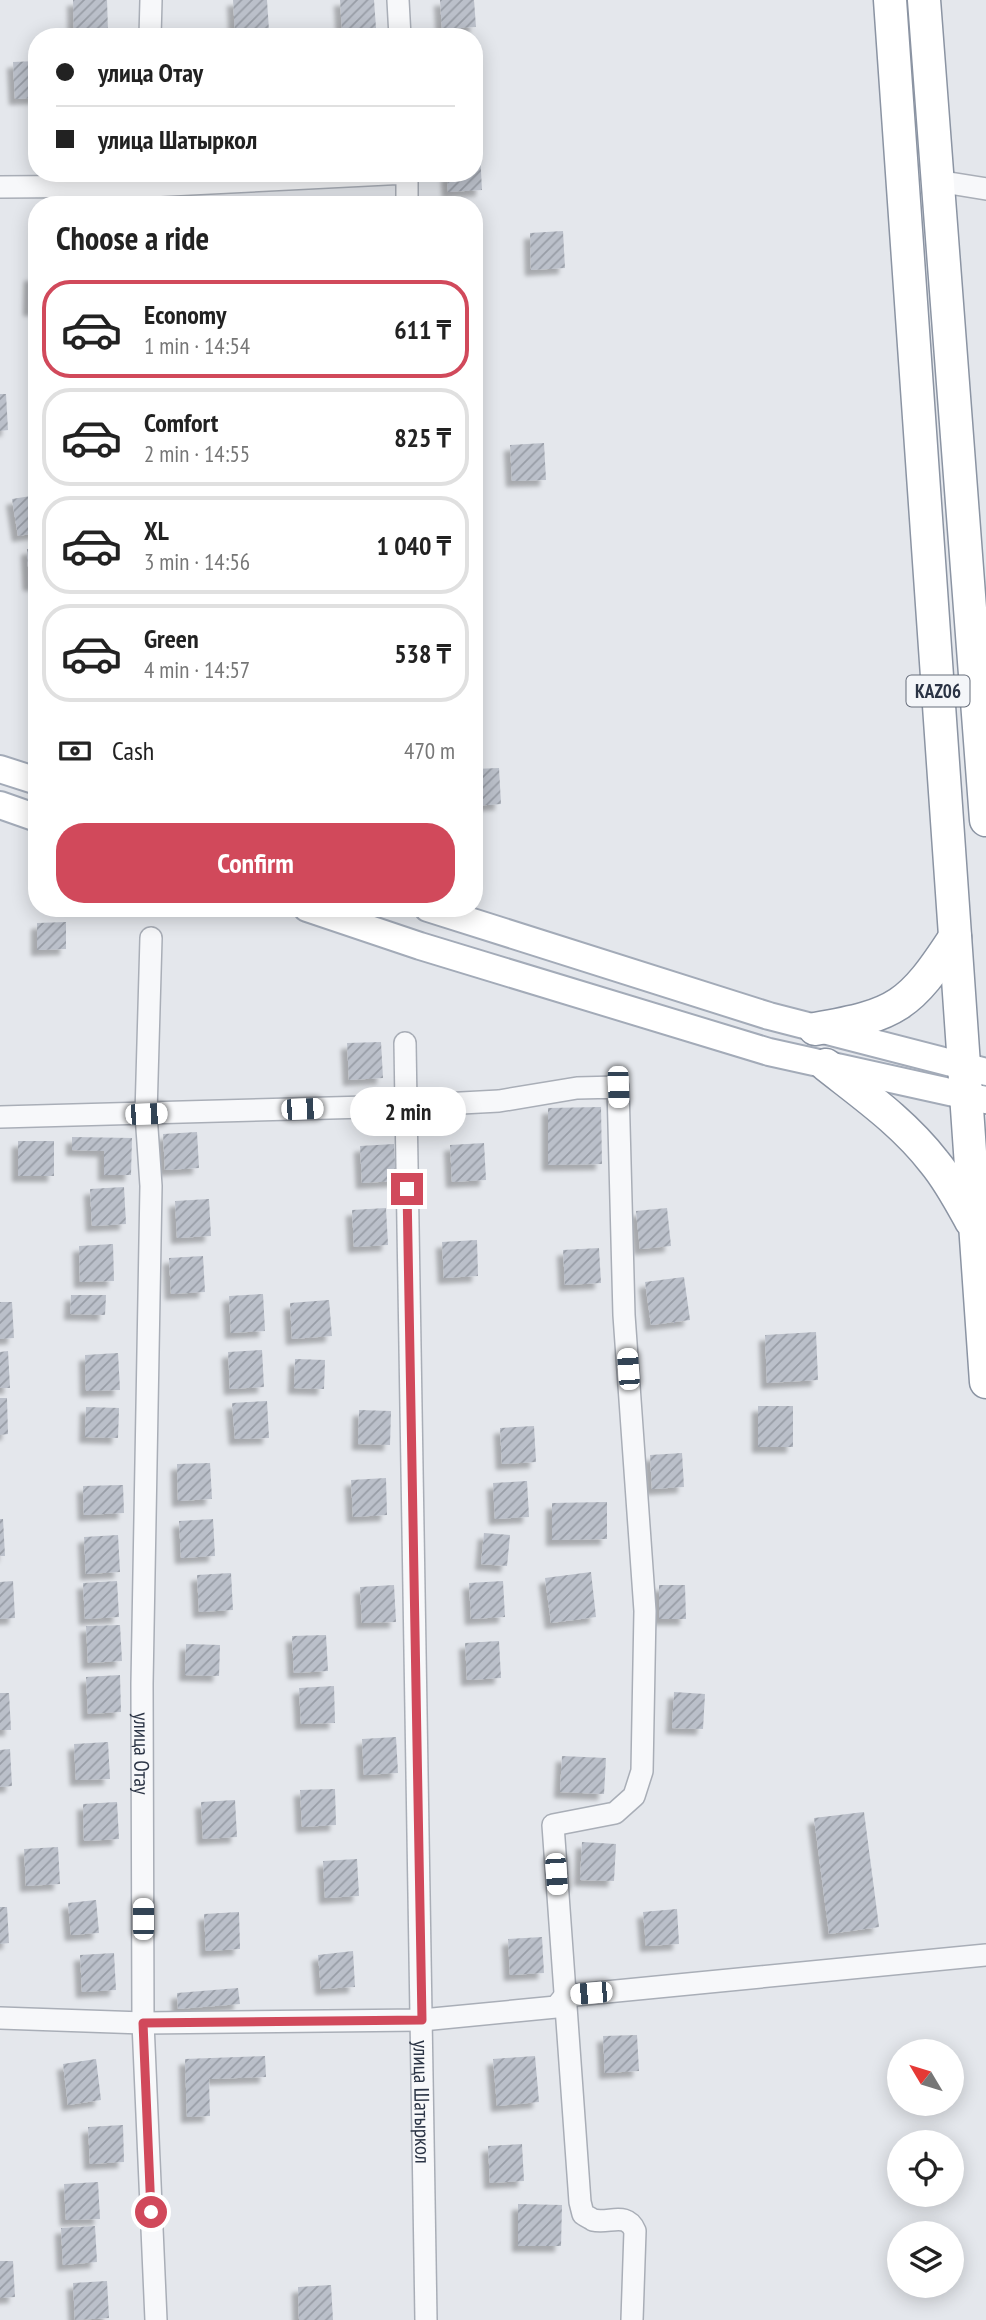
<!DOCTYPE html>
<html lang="en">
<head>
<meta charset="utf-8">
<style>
	:root { --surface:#fff; --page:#f2f2f2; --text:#222; --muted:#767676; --line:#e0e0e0; --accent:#d1495b }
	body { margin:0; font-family:"PT Sans Narrow",sans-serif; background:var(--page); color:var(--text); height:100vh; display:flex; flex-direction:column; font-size:26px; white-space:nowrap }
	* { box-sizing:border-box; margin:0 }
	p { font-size:23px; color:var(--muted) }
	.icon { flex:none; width:38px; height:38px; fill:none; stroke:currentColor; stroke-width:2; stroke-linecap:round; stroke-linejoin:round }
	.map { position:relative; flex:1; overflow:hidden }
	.panel { position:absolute; left:28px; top:196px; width:455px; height:721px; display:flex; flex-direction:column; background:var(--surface); border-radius:28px; box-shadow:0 4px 18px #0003 }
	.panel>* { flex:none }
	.hud { position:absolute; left:28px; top:28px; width:455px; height:154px; border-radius:28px; box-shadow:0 4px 18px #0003; display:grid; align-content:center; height:154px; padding:0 28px; background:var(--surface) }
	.needle { width:46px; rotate:308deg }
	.controls { position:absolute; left:887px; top:2039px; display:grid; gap:14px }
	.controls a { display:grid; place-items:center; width:77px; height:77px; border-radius:50%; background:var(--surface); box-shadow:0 4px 18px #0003; font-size:35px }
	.end { position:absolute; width:32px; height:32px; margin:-16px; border:9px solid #d1495b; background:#fff; box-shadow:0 0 0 4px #fff }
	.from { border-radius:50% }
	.bubble { position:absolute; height:49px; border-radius:24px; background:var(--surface); box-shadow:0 4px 18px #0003; font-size:23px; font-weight:700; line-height:49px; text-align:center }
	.car { position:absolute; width:21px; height:42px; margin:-21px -10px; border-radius:9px; box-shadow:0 0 5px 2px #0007; background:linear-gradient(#fff 24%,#345 0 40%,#fff 0 76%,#345 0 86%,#fff 0) }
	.hud b { display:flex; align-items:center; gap:24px; height:66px; font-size:26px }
	.hud b+b { border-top:2px solid var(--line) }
	.hud i { width:18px; height:18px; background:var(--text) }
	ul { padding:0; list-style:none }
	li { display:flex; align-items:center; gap:21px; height:98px; margin:0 14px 10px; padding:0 14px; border:4px solid var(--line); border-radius:28px }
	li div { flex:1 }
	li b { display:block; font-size:26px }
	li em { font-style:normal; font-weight:700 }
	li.on { border-color:var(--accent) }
	li>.icon { width:63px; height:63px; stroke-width:1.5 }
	h2 { padding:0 28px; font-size:32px; line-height:84px }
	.pay { display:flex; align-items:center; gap:18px; height:77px; padding:0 28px; font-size:26px }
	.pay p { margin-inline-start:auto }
	.button { display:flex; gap:14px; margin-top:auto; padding:14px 28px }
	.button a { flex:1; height:80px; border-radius:28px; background:var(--accent); color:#fff; font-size:28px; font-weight:700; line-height:80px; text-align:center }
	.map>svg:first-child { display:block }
</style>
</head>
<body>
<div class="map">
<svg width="986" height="2320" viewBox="0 0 986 2320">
	<defs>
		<pattern id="building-hatch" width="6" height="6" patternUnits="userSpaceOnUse" patternTransform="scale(1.75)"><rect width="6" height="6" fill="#bbc0ca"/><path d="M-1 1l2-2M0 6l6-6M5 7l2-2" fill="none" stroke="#989da6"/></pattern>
		<filter id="shadow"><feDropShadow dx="-6" dy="6" stdDeviation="2" flood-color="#0004"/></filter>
	</defs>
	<rect width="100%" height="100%" fill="#e4e7ec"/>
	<!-- building -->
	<g fill="url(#building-hatch)" filter="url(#shadow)">
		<polygon points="73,0 107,0 108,32 74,34"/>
		<polygon points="233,0 267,0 269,31 235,33"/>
		<polygon points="340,0 374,0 376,28 342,30"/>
		<polygon points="440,0 474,0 476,27 442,29"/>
		<polygon points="37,61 37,98 15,99 13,62"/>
		<polygon points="474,153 480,153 482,190 448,192 447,173 474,173"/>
		<polygon points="563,231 565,268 531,270 530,233"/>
		<polygon points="30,275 37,275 37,310 29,310"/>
		<polygon points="0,394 6,394 8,430 0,431"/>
		<polygon points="544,443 546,480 512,481 510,445"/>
		<polygon points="37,495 37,533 18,536 12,499"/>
		<polygon points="37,548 37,585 29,585 27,549"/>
		<polygon points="499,768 501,804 474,806 474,769"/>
		<polygon points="66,922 66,949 37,950 37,923"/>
		<polygon points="381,1042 383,1078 349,1080 347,1043"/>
		<polygon points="601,1107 602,1164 548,1165 548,1108"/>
		<polygon points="197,1132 199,1168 165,1170 163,1134"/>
		<polygon points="72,1137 132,1138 131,1175 104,1175 104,1151 72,1150"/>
		<rect x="18" y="1141" width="36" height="35"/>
		<polygon points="484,1143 486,1180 452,1182 450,1145"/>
		<polygon points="394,1144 396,1181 362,1183 360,1146"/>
		<polygon points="124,1187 126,1224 92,1226 90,1189"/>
		<polygon points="209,1199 211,1236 177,1238 175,1201"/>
		<polygon points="386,1208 388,1245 354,1247 352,1210"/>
		<polygon points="667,1208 671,1246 640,1249 636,1211"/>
		<polygon points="477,1240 478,1276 444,1278 442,1242"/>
		<polygon points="113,1244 114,1281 80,1282 79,1246"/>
		<polygon points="599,1248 601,1283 565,1285 563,1250"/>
		<polygon points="203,1256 205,1292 171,1294 169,1258"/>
		<polygon points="684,1277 690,1320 651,1325 645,1282"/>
		<polygon points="263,1294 265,1331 231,1333 229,1296"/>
		<polygon points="71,1295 106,1295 105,1315 70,1314"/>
		<polygon points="329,1300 332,1336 292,1339 290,1303"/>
		<polygon points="0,1302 12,1302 14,1338 0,1339"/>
		<polygon points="816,1332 818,1380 767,1383 765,1335"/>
		<polygon points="262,1350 264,1387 230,1389 228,1352"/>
		<polygon points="8,1351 10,1388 0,1388 0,1352"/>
		<polygon points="118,1353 120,1390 86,1391 85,1355"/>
		<polygon points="295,1359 325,1360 324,1389 294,1388"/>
		<polygon points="0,1398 7,1398 8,1434 0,1435"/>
		<polygon points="267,1401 269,1438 235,1439 232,1403"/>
		<rect x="758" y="1406" width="35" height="41"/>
		<polygon points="86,1407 119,1408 118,1438 85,1437"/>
		<polygon points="359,1410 391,1411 390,1445 358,1444"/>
		<polygon points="534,1426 536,1462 502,1464 500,1428"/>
		<polygon points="682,1453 684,1487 652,1489 650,1455"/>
		<polygon points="210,1463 212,1499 178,1501 177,1464"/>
		<polygon points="386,1478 387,1515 353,1517 351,1480"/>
		<polygon points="527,1481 529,1517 495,1519 493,1483"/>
		<polygon points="123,1485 124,1513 84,1515 83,1486"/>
		<polygon points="607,1502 607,1539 552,1540 552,1503"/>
		<polygon points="0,1519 3,1519 5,1556 0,1556"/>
		<polygon points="213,1519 215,1556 181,1558 179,1521"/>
		<polygon points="484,1533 510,1535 507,1566 481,1564"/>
		<polygon points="118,1535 120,1572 86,1574 84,1537"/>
		<polygon points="591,1572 596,1617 551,1623 545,1578"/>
		<polygon points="231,1573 233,1610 199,1612 197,1575"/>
		<polygon points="13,1581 15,1618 0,1619 0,1582"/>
		<polygon points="117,1581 119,1617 85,1619 83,1583"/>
		<polygon points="503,1581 505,1617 471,1619 469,1583"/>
		<polygon points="394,1585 396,1622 362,1623 360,1587"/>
		<polygon points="659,1585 685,1585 686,1619 659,1619"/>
		<polygon points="120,1625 122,1661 88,1663 86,1626"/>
		<polygon points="326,1635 328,1671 294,1673 292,1636"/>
		<polygon points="499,1641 501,1678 467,1680 465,1643"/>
		<polygon points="186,1644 220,1645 219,1676 185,1675"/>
		<polygon points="120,1675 121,1712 88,1714 86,1677"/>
		<polygon points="334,1686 335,1723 301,1724 299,1688"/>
		<polygon points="674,1692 705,1694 703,1729 672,1728"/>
		<polygon points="0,1693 9,1693 11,1730 0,1730"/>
		<polygon points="396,1737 398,1773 364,1775 362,1739"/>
		<polygon points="108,1742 110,1779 76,1780 74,1744"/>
		<polygon points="10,1749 12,1786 0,1787 0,1750"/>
		<polygon points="562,1756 606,1758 604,1794 560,1792"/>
		<polygon points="335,1789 336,1825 302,1827 300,1790"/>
		<polygon points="235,1800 237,1837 203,1839 201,1802"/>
		<polygon points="117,1802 119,1839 84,1841 83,1804"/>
		<polygon points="864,1812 879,1927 829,1934 814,1818"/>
		<polygon points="582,1842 616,1844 614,1881 580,1880"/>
		<polygon points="58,1847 60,1884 26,1886 24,1849"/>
		<polygon points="357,1859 359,1896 325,1898 323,1861"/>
		<polygon points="96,1900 99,1933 71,1935 68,1903"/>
		<polygon points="0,1907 7,1907 9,1943 0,1944"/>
		<polygon points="677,1909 679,1944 646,1946 643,1912"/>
		<polygon points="239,1912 240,1949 206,1951 204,1914"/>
		<polygon points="542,1937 544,1973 510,1975 508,1939"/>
		<polygon points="353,1951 355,1987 321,1989 318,1955"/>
		<polygon points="114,1953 116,1990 82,1992 80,1955"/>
		<polygon points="238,1988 240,2004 178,2009 177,1993"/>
		<polygon points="637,2035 639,2071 605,2073 603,2036"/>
		<polygon points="265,2056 266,2077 209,2079 210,2116 187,2117 185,2059"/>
		<polygon points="535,2056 539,2102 497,2106 493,2059"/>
		<polygon points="96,2059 101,2100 68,2105 63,2064"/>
		<polygon points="123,2125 124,2162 90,2164 88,2127"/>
		<polygon points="522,2144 524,2181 490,2183 488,2146"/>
		<polygon points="98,2182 100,2219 66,2220 64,2184"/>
		<polygon points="518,2204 562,2205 561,2246 518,2246"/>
		<polygon points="95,2226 97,2262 63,2265 61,2228"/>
		<polygon points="0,2261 13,2261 15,2297 0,2298"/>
		<polygon points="107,2281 109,2318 75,2320 73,2283"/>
		<polygon points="331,2285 333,2320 299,2320 298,2287"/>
	</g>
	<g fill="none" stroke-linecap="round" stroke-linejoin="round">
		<defs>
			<g id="minor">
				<polyline points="398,0 400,37"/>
				<polyline points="150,37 151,0"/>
				<polyline points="937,181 986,189"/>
				<polyline points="0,187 150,186 407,173 407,205"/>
				<polyline points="150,205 150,173"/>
				<path id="s1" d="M151 938 146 1114 151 1186 142 1684 143 2023 156 2320"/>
				<path id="s2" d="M405 1043 426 2320"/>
				<path d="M0 1117 405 1106 499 1101 577 1088 618 1087 624 1315 645 1611 642 1771 634 1796 615 1813 553 1825 580 2202 583 2214C584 2215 592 2219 593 2220 609 2224 627 2211 635 2231L632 2320"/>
				<polyline points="0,2018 143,2023 422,2020 556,2007 565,1996 986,1955"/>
			</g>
			<g id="major">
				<polyline points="0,769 37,781"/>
				<polyline points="0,805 37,818"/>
				<polyline points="307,908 420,946 769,1052 986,1100"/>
				<polyline points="428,908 769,1016 986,1072"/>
			</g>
			<g id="highway">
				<polyline points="890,0 986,1382"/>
				<polyline points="924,0 986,820"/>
				<path d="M815 1029C897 1015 910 1006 955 937"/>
				<path d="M826 1065C864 1095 904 1123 934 1162 949 1180 960 1201 971 1221"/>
			</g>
		</defs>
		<!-- minor casing -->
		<use href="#minor" stroke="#a9aeb7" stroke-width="24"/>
		<!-- major casing -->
		<use href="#major" stroke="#a3abb8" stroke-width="30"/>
		<!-- highway casing -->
		<use href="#highway" stroke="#8b94a3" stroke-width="35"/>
		<!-- minor -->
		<use href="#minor" stroke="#f7f8fa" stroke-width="21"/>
		<!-- major -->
		<use href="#major" stroke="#fff" stroke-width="26"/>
		<!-- highway -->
		<use href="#highway" stroke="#fff" stroke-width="32"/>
	</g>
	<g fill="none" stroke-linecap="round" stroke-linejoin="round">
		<!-- route -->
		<polyline stroke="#d1495b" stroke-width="9" points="151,2212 143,2023 422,2020 407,1189"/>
	</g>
	<g text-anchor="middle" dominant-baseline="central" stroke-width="7" stroke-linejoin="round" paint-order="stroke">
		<!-- shield labels -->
		<rect fill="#f4f6f9" stroke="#676e7b" stroke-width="2" x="906.5" y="675.5" width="63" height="31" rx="5"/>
		<g font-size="19" font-weight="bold" fill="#2b3445">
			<text x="938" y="691">KАZ06</text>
		</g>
		<!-- street labels -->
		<g font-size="21" fill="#2b3445" stroke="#f4f6f9">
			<text stroke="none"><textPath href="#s1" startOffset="816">улица Отау</textPath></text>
			<text stroke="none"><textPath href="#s2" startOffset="1059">улица Шатыркол</textPath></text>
		</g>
	</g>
</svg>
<div class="controls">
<a><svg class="needle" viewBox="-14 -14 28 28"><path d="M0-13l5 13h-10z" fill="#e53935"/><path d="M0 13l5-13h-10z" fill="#767676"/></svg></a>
<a><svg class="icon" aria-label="locate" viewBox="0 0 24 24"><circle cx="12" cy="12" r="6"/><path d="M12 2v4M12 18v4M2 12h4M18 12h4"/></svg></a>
<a><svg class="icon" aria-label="layers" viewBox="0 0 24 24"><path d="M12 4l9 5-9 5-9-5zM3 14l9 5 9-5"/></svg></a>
</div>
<i class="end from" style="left:151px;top:2212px"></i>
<i class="end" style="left:407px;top:1189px"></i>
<div class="bubble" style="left:350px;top:1087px;width:116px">2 min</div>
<i class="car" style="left:618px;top:1087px;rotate:178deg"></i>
<i class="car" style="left:302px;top:1109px;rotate:88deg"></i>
<i class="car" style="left:146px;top:1114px;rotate:88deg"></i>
<i class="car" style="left:628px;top:1369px;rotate:356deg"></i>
<i class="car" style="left:556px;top:1874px;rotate:176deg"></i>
<i class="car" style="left:143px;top:1919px;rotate:0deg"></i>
<i class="car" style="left:591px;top:1993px;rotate:265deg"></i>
<div class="hud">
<b><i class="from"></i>улица Отау</b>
<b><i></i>улица Шатыркол</b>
</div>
<section class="panel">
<h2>Choose a ride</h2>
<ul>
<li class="on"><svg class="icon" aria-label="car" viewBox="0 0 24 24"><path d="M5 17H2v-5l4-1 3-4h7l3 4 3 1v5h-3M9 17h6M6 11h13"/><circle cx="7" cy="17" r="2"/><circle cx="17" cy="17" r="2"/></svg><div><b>Economy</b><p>1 min · 14:54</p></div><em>611 ₸</em></li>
<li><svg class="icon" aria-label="car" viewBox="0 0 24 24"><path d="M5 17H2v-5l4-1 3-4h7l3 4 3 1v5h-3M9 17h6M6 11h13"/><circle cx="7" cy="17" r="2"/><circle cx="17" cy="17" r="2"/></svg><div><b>Comfort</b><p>2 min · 14:55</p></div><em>825 ₸</em></li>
<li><svg class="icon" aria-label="car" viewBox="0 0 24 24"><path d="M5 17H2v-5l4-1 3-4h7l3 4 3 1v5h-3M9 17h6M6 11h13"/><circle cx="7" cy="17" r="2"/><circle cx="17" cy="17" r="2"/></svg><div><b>XL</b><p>3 min · 14:56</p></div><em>1 040 ₸</em></li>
<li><svg class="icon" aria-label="car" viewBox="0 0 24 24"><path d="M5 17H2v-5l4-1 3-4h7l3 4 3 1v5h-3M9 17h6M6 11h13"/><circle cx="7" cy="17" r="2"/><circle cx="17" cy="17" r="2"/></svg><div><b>Green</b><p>4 min · 14:57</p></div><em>538 ₸</em></li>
</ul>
<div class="pay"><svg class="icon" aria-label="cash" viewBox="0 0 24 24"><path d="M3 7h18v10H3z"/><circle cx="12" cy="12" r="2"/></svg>Cash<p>470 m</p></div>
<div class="button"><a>Confirm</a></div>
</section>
</div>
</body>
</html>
